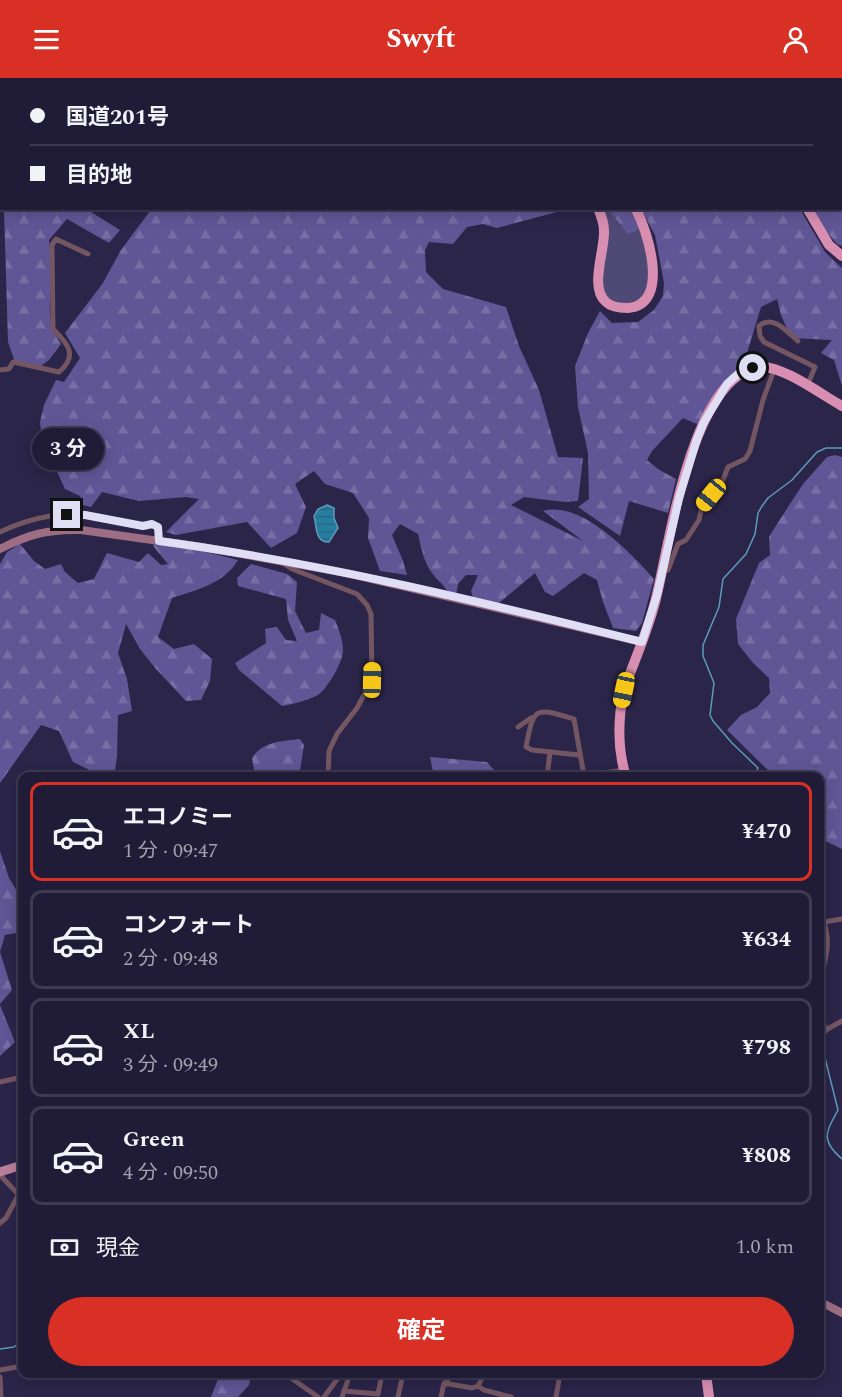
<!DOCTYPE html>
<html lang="ja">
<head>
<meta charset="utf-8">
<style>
	:root { --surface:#201c37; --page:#2d2942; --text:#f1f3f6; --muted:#a2a1ad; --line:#3d3a52; --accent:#d93025 }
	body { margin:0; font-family:Spectral,"Noto Sans JP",serif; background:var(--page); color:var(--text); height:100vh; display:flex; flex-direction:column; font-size:22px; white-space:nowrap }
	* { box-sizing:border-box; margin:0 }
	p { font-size:20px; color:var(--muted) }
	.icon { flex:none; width:33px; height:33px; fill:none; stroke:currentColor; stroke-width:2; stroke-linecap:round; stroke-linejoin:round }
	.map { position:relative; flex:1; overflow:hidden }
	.sheet { position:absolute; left:18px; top:694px; width:806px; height:606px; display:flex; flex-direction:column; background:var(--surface); border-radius:12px; box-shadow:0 3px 15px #0003,0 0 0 2px var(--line) }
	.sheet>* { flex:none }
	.banner { position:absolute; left:0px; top:0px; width:843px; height:132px; box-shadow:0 3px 15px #0003,0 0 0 2px var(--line); display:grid; align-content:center; height:132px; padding:0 30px; background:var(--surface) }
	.end { position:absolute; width:27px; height:27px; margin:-14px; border:8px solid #dfdef5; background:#111; box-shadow:0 0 0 3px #111 }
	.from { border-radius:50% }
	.bubble { position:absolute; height:42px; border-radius:21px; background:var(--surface); box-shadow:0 3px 15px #0003,0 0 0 2px var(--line); font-size:20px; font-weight:700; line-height:42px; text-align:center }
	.car { position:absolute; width:18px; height:36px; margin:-18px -9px; border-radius:8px; box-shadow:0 0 4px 2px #0007; background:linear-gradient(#f5c518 24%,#345 0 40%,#f5c518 0 76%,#345 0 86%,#f5c518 0) }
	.banner b { display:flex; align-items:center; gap:21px; height:57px; font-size:22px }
	.banner b+b { border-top:2px solid var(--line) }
	.banner i { width:15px; height:15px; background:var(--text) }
	ul { padding:10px 0 0; list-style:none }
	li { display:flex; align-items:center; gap:18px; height:99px; margin:0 12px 9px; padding:0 18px; border:3px solid var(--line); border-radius:12px }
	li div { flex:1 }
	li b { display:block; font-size:22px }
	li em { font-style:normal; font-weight:700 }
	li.current { border-color:var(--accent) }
	li>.icon { width:54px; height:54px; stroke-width:1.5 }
	.pay { display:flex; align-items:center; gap:15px; height:66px; padding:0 30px; font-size:22px }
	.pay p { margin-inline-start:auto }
	.button { display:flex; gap:12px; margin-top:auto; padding:12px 30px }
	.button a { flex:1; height:69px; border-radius:36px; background:var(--accent); color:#fff; font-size:24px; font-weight:700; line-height:69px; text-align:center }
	header { display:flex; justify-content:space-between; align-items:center; height:78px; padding:0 30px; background:var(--accent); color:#fff; font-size:27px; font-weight:700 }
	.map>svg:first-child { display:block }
</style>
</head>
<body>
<header><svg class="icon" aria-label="menu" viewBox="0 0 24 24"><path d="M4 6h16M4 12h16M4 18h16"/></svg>Swyft<svg class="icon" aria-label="person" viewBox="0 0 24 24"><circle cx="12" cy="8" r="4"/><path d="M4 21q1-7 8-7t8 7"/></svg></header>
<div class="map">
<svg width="842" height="1319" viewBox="0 0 842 1319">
	<defs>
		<pattern id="forest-firs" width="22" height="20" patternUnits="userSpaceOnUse" patternTransform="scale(1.5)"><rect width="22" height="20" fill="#605695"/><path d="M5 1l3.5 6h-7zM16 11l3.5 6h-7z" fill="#766ea4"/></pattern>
		<pattern id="water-rules" width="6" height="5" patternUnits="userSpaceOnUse" patternTransform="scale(1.5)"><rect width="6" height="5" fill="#247ea2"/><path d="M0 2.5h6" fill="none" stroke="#30667f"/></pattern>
	</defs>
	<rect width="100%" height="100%" fill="#2b2549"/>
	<!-- green -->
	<path fill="#4f4975" d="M602 131H628C645 160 656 187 644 220 624 228 606 230 602 204Z"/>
	<!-- forest -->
	<g fill="url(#forest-firs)">
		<polygon points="0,0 486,0 486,1 2,2 0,64"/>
		<polygon points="789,0 842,0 842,168 837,166 814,139 811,131 842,130 842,2 785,2"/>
		<path d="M4 131H86L120 152 109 165 67 141 49 162C50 170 52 179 52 186 53 218 42 238 61 266L50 281 37 291 15 284 8 264Z"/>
		<path d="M149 131H568L497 150 483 146 467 149 453 166 429 164 425 172 426 194 443 211 506 229 519 268 539 312 558 379 583 380 578 423 565 424 524 419 511 427 583 463 543 433C581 422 631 475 654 501L642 545 636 553 613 550 603 524 597 502 584 495 553 518 545 514 535 495 499 525H475L471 513 478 497H466L458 506 456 518C449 516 447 512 442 506 425 490 423 478 418 456L400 446 392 457 403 483 407 497 380 493 368 460 369 440 353 415 325 406 314 393 295 406 306 429 297 455 271 470 247 444 176 457 166 454 199 421 186 419 139 423 102 414 91 429 83 427 80 418 65 411 42 361 40 344 44 327 56 302 64 304 80 280 65 255 103 205 121 172 150 133Z"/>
		<polygon points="608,131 630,131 641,150 628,156"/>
		<polygon points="641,131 800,131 825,174 842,190 842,308 834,282 821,275 832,262 791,260 781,237 777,221 761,229 744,285 727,304 697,346 683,340 652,373 647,382 658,391 676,401 668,435 629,423 620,458 578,429 589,421 588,375 578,329 575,288 588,255 600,233 612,245 638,244 654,232 663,218 664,205 655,157"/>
		<polygon points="835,377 842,379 842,771 819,760 819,699 775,699 727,652 741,637 757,629 770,615 769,600 753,585 738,566 736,541 759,485 770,477 769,459 777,446 803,406 827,379"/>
		<path d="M156 461 238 482C224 506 196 512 172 520L158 559 174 571 194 566 212 581 210 603 201 622 186 623 156 591 140 571 126 546 118 575 127 601 132 633 118 637 117 679 114 699H104L73 684 59 653 41 647 0 705V486L7 474 20 466 34 483 45 491 61 486 65 494 78 505 94 501 107 475 139 484 148 475 161 487 168 486 153 468Z"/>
		<path d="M251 486 287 496 297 504 295 533 306 555 319 552 321 535 335 542C339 552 343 562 343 573 343 584 327 611 318 617 306 623 294 626 282 628L239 592 235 585 266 565 265 551 277 549 286 562 297 563 288 542 286 521 238 508 237 500Z"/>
		<path d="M300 661 304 667 299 699H255L252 680C262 664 281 663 300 661Z"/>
		<polygon points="430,679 487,684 500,699 434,699"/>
		<polygon points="0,773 9,800 20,818 17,824 22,829 22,854 5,857 0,874 12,912 0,926"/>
		<polygon points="0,927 15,964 0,978"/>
		<polygon points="220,1296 251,1296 249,1307 238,1319 211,1319"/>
	</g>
	<!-- water -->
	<path fill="url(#water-rules)" stroke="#5c9bbb" stroke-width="1.5" d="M327 427 334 430V440L338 450 329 464C315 465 317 449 314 438L318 431Z"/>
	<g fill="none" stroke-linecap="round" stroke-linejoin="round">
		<!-- stream -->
		<g stroke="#5c9bbb" stroke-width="1.5">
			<polyline points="754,699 758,690 732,665 713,643 710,637 714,605 703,578 703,567 719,529 723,501 746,476 755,456 758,435 762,428 768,420 792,402 817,374 826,370 842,370"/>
			<path d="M820 960 838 1032C826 1054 820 1062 842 1081"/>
			<polyline points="0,1271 14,1269 22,1263"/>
		</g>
		<!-- street -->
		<g stroke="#745663" stroke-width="5">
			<path d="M798 263C787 254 773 236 759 248L760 258 764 264 815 289 807 308"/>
			<path d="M0 292 9 291 13 284 59 294C79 277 67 265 53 251L52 167 56 161 88 176"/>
			<path d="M0 454C26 442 56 434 86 437 101 439 116 444 131 447 141 448 150 445 158 449V463"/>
			<polyline points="283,485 292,491 357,516 367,527 371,536 372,602 357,630 337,656 329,673 328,699"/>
			<polyline points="662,492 668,492 678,466 686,462 699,442 702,428 723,402 728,389 745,381 750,373 763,322 774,292"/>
			<polyline points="518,649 531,640"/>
			<path d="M579 677 532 672 526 669C534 627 535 630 574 641L584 698 624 692"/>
			<polyline points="547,699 550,674"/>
			<path d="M819 833C833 860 827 877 819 905"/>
			<polyline points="824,844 842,841"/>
			<polyline points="819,933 826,952"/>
			<polyline points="819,960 826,952 842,943"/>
			<polyline points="0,1004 22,999"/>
			<polyline points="0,1097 19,1117"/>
			<polyline points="0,1145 6,1140 22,1110"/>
			<polyline points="0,1292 22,1288"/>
			<polyline points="281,1296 291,1300 318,1319"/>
			<polyline points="0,1299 1,1319"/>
			<polyline points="447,1306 448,1296"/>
			<polyline points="478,1308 484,1312 511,1319"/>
			<polyline points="344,1313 378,1316 382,1296"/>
			<polyline points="324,1319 341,1296"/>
			<polyline points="342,1319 350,1296"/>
			<polyline points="398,1319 403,1296"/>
			<polyline points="441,1319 444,1305 472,1310 478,1308 484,1296"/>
			<polyline points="556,1319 560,1296"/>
		</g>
		<!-- secondary -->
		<g stroke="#9c6d83" stroke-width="8">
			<path d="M0 471C29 456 49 451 81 452L202 469 346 495 642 564"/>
			<polyline points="819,1223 842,1235"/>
		</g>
		<!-- primary -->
		<polyline stroke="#bb7e9b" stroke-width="9" points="0,1094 22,1087"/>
		<!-- highway -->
		<g stroke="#d78eb1" stroke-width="10">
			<polyline points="509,0 510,2"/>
			<path d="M598 130C601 137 604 145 604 153 605 172 589 210 606 224 611 229 621 230 628 230 671 227 648 152 635 130"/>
			<polyline points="807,130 829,167 842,178"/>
			<path d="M626 699C617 670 618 640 624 612 635 580 650 549 657 516 670 462 693 296 760 289 782 287 822 317 842 328"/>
			<polyline points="706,1296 709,1319"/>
		</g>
	</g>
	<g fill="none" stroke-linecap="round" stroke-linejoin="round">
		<!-- route -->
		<path stroke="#dfdef5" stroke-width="8" d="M67 437H85L143 448 152 446 158 449 159 463C322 485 482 524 642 564L657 517 679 420 697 361 704 344 727 306 738 296 753 290"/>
	</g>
</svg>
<i class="end from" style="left:753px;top:290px"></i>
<i class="end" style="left:67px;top:437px"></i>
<div class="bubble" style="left:32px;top:350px;width:72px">3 分</div>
<i class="car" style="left:711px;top:417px;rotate:219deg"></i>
<i class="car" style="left:372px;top:602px;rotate:1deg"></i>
<i class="car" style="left:624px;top:612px;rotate:192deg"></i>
<div class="banner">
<b><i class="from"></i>国道201号</b>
<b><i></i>目的地</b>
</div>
<section class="sheet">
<ul>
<li class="current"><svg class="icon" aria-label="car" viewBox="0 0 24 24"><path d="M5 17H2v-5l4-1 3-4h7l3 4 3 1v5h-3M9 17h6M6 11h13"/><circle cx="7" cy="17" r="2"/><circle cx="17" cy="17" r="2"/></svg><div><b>エコノミー</b><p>1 分 · 09:47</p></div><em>¥470</em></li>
<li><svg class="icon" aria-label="car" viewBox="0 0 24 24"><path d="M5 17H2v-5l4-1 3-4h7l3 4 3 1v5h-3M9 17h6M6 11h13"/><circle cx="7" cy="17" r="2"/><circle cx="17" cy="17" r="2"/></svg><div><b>コンフォート</b><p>2 分 · 09:48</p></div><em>¥634</em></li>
<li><svg class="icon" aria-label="car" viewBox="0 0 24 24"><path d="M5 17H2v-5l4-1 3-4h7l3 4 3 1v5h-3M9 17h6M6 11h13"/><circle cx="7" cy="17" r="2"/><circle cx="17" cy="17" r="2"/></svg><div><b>XL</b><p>3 分 · 09:49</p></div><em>¥798</em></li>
<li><svg class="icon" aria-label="car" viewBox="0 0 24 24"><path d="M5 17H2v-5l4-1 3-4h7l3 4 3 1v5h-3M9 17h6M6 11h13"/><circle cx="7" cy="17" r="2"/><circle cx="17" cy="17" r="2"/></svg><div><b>Green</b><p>4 分 · 09:50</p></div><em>¥808</em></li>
</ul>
<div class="pay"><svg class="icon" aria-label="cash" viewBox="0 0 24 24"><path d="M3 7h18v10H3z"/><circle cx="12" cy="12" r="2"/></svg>現金<p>1.0 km</p></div>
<div class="button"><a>確定</a></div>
</section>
</div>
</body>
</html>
